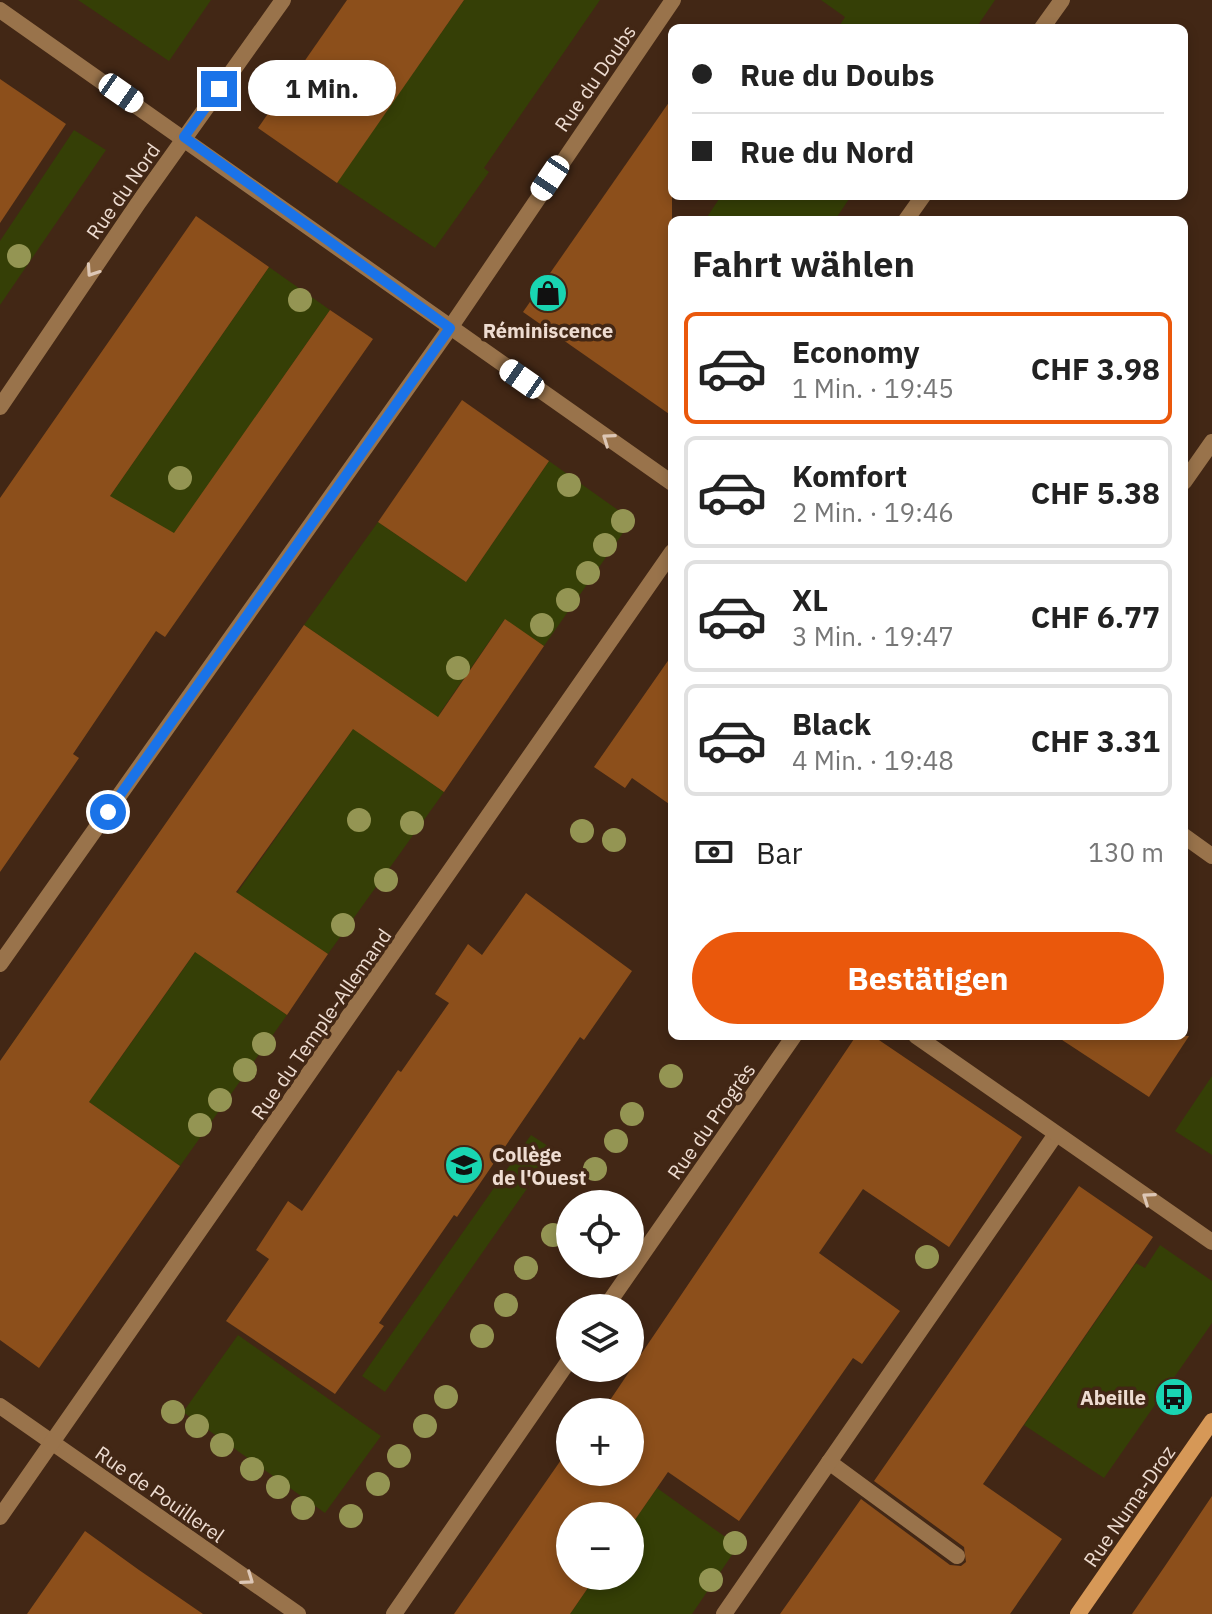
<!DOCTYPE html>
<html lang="de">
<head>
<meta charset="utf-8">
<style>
	:root { --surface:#fff; --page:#f6f6f6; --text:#222; --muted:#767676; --line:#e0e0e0; --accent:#ea580c }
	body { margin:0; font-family:"IBM Plex Sans",sans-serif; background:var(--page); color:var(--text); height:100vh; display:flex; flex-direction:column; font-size:30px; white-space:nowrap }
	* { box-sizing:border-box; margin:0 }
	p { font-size:26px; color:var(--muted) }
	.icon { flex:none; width:44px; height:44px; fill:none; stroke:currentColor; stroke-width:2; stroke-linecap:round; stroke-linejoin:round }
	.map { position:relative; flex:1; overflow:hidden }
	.details { position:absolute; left:668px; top:216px; width:520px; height:824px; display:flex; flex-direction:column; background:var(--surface); border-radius:12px; box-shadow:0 4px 12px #0003 }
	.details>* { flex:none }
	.hud { position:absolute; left:668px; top:24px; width:520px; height:176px; border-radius:12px; box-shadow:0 4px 12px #0003; display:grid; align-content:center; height:176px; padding:0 24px; background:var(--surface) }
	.tools { position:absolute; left:556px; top:1190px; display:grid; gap:16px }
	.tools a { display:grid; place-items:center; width:88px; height:88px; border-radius:50%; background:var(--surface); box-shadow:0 4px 12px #0003; font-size:40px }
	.end { position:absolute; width:36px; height:36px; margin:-18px; border:10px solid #1a73e8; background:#fff; box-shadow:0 0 0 4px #fff }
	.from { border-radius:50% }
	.bubble { position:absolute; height:56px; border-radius:28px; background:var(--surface); box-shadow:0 4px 12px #0003; font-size:26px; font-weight:800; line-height:56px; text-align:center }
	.car { position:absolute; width:24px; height:48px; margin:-24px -12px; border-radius:10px; box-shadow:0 0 6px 2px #0007; background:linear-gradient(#fff 24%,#345 0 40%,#fff 0 76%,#345 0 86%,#fff 0) }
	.hud b { display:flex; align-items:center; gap:28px; height:76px; font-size:30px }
	.hud b+b { border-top:2px solid var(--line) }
	.hud i { width:20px; height:20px; background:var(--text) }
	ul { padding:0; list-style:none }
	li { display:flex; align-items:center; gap:24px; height:112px; margin:0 16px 12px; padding:0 8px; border:4px solid var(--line); border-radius:12px }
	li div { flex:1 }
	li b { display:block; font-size:30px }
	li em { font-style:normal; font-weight:800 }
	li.active { border-color:var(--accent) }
	li>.icon { width:72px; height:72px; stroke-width:1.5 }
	h2 { padding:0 24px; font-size:36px; line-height:96px }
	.pay { display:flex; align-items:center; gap:20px; height:88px; padding:0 24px; font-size:30px }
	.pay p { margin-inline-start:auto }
	.primary-button { display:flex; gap:16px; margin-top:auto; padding:16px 24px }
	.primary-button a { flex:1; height:92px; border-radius:48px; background:var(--accent); color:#fff; font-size:32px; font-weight:800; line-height:92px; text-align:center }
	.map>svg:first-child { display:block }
</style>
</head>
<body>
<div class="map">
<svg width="1212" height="1614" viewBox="0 0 1212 1614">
	<rect width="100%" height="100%" fill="#422715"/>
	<!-- green -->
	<g fill="#353f06">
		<polygon points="78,0 211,0 169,61"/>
		<polygon points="464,0 600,0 484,168 489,172 435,248 337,182"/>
		<polygon points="821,0 995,0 976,28 838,28 845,17"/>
		<polygon points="74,130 106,150 0,305 0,241"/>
		<polygon points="721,196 851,196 835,220 705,220"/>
		<polygon points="269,267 330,310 122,609 110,496"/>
		<polygon points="549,461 632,520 544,646 504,620 440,713 445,717 410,768 444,792 328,954 286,927 245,986 287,1015 180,1166 10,1047 35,1011 114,1067 360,719 383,680 304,625 378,522 466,582"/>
		<polygon points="1212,1076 1212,1155 1175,1131"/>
		<polygon points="531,1135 554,1150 385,1392 362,1376"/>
		<polygon points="1160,1245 1212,1281 1212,1323 1104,1478 1024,1425 1136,1263 1145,1268"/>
		<polygon points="238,1335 381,1436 325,1513 183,1412"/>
		<polygon points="657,1488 738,1546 692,1614 570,1614 596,1576 630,1576 630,1527"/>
	</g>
	<!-- building -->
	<g fill="#8c4f1b">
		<polygon points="347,0 464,0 337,183 258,128"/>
		<polygon points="0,79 66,124 0,223"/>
		<polygon points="672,98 672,416 523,312"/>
		<polygon points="196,216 269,267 110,496 174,533 330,310 373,339 165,637 156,631 73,754 79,758 0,872 0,498"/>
		<polygon points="462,400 549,461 466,582 378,522"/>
		<polygon points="505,619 544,646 444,792 353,729 236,892 328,954 287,1015 195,952 89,1102 180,1166 39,1368 0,1340 0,1061 304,625 438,717"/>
		<polygon points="672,655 672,806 632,778 625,788 594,767"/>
		<polygon points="526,893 632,971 584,1040 580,1037 457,1217 454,1215 379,1323 384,1326 335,1394 226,1321 269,1259 256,1250 288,1201 302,1211 398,1070 401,1072 449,1003 435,994 468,944 482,955"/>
		<polygon points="856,1036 873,1036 1022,1137 949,1247 863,1189 819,1253 900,1311 862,1364 853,1358 739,1521 668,1472 630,1527 630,1516 570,1516 570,1576 596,1576 570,1614 454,1614 570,1447 570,1472 630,1472 630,1412 602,1412"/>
		<polygon points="1056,1036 1189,1036 1149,1097"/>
		<polygon points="1079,1186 1153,1237 983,1484 1062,1539 1010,1614 780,1614 861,1499 950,1565 961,1566 966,1562 964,1547 874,1481"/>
		<polygon points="1212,1496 1212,1614 1132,1614 1165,1566"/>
		<polygon points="85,1531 139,1570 203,1614 27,1614"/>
	</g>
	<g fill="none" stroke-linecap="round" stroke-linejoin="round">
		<!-- lane -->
		<g stroke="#99734b" stroke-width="16">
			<polyline points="829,1462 957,1556"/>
			<polyline points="724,1614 1056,1134"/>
		</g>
		<!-- street -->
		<g stroke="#99734b" stroke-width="16">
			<polyline points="0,10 672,483"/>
			<polyline points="1042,28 1062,0"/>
			<polyline points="906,220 923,196"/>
			<polyline points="0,407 139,202 283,0"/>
			<polyline points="1184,482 1212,442"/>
			<polyline points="1184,836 1212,856"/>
			<polyline points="0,964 450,328 673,0"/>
			<polyline points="916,1036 1212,1242"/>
			<polyline points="605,1308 794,1036"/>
			<polyline points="0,1406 298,1614"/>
			<polyline points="0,1517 672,552"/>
			<polyline points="394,1614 570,1359"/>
		</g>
		<!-- secondary -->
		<polyline stroke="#d69857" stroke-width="16" points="1078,1614 1212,1421"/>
	</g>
	<!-- trees -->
	<g fill="#949553">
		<circle cx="19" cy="256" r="12"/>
		<circle cx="300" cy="300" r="12"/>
		<circle cx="180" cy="478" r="12"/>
		<circle cx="569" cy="485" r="12"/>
		<circle cx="623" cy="521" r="12"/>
		<circle cx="605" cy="545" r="12"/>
		<circle cx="588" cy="573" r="12"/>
		<circle cx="568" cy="600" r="12"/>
		<circle cx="542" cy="625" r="12"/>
		<circle cx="458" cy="668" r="12"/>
		<circle cx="359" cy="820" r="12"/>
		<circle cx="412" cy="823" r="12"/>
		<circle cx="582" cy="831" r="12"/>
		<circle cx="614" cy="840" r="12"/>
		<circle cx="386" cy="880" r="12"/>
		<circle cx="343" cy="925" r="12"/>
		<circle cx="264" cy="1044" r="12"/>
		<circle cx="245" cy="1070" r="12"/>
		<circle cx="671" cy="1076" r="12"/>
		<circle cx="220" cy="1100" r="12"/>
		<circle cx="632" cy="1114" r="12"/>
		<circle cx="200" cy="1125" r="12"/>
		<circle cx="616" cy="1141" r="12"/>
		<circle cx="595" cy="1169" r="12"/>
		<circle cx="553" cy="1235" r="12"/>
		<circle cx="927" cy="1257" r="12"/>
		<circle cx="526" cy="1268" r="12"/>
		<circle cx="506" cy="1305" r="12"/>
		<circle cx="482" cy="1336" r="12"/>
		<circle cx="446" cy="1397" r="12"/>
		<circle cx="173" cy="1412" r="12"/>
		<circle cx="197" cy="1426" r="12"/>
		<circle cx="425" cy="1426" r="12"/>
		<circle cx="222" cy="1445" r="12"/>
		<circle cx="399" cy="1456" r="12"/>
		<circle cx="252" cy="1469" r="12"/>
		<circle cx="378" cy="1484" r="12"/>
		<circle cx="278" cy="1487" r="12"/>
		<circle cx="303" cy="1508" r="12"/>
		<circle cx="351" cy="1516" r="12"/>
		<circle cx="735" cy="1543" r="12"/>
		<circle cx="711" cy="1580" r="12"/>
	</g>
	<!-- one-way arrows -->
	<defs><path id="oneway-chevron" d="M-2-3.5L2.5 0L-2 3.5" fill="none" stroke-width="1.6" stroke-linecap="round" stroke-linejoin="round" transform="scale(2)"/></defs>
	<g stroke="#ddc7b6">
		<use href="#oneway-chevron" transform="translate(92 271) rotate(124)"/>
		<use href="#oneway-chevron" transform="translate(608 439) rotate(-145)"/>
		<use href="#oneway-chevron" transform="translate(1148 1198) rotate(-145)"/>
		<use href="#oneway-chevron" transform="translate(248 1579) rotate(35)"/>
	</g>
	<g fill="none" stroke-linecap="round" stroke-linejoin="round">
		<!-- route -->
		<polyline stroke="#1a73e8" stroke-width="10" points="108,812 450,328 184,137 219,89"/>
	</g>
	<!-- icons -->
	<defs>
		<symbol id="shop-disc" viewBox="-11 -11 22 22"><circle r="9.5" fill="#19d5b2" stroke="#422715"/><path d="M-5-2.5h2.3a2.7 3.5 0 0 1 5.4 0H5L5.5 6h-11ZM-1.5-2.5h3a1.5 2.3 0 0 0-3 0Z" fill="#111"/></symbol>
		<symbol id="school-disc" viewBox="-11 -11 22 22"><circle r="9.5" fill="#19d5b2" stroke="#422715"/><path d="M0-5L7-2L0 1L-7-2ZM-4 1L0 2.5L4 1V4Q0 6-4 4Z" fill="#111"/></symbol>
		<symbol id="bus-disc" viewBox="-11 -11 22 22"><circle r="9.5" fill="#19d5b2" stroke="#422715"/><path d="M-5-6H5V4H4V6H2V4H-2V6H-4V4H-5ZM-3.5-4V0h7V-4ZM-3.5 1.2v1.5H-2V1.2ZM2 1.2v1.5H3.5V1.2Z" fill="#111"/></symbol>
	</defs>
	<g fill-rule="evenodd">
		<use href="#shop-disc" x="526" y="271" width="44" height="44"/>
		<use href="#school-disc" x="442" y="1143" width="44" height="44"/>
		<use href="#bus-disc" x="1152" y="1375" width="44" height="44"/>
	</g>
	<g text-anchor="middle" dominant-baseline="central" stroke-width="7" stroke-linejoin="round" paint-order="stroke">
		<!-- street labels -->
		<g font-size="20" fill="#eedcd1" stroke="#422715">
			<text transform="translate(595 78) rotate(-55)">Rue du Doubs</text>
			<text transform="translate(123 191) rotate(-55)">Rue du Nord</text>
			<text transform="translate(321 1024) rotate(-55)">Rue du Temple-Allemand</text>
			<text transform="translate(711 1121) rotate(-55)">Rue du Progrès</text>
			<text transform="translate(160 1494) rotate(35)">Rue de Pouillerel</text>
			<text transform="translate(1129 1506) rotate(-55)">Rue Numa-Droz</text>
		</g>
		<!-- poi labels -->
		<g font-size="20" font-weight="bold" fill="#eedcd1" stroke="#422715">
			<text x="548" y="330">Réminiscence</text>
			<text x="492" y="1154" text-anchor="start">Collège<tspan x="492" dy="23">de l'Ouest</tspan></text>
			<text x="1146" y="1397" text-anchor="end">Abeille</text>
		</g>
	</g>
</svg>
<div class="tools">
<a><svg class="icon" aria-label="locate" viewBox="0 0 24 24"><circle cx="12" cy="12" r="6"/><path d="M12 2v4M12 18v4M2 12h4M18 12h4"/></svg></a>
<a><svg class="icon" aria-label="layers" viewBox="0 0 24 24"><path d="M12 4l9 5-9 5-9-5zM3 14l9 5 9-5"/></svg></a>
<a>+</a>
<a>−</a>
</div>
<i class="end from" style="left:108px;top:812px"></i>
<i class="end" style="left:219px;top:89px"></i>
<div class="bubble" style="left:248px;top:60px;width:148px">1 Min.</div>
<i class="car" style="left:121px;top:93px;rotate:125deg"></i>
<i class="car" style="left:550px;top:178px;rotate:214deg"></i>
<i class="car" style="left:522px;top:379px;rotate:305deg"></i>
<div class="hud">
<b><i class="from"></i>Rue du Doubs</b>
<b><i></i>Rue du Nord</b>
</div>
<section class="details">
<h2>Fahrt wählen</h2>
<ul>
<li class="active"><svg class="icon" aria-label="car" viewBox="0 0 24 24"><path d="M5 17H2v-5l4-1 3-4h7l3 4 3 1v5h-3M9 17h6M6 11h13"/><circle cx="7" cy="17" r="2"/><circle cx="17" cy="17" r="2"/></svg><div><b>Economy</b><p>1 Min. · 19:45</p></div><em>CHF 3.98</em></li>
<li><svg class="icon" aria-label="car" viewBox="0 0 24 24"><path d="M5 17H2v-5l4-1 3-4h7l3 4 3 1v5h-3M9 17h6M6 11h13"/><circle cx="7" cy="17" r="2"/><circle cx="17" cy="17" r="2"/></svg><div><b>Komfort</b><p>2 Min. · 19:46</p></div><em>CHF 5.38</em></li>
<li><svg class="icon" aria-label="car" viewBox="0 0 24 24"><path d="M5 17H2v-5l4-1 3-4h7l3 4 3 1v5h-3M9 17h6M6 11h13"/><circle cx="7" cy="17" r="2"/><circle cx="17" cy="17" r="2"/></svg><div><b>XL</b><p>3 Min. · 19:47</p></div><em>CHF 6.77</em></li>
<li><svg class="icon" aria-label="car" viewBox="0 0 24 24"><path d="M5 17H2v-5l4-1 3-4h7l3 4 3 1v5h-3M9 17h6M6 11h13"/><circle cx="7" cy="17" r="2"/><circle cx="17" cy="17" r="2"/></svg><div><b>Black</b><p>4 Min. · 19:48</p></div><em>CHF 3.31</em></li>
</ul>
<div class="pay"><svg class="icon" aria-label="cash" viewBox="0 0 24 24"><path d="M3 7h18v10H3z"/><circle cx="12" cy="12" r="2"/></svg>Bar<p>130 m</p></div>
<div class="primary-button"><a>Bestätigen</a></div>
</section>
</div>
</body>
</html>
